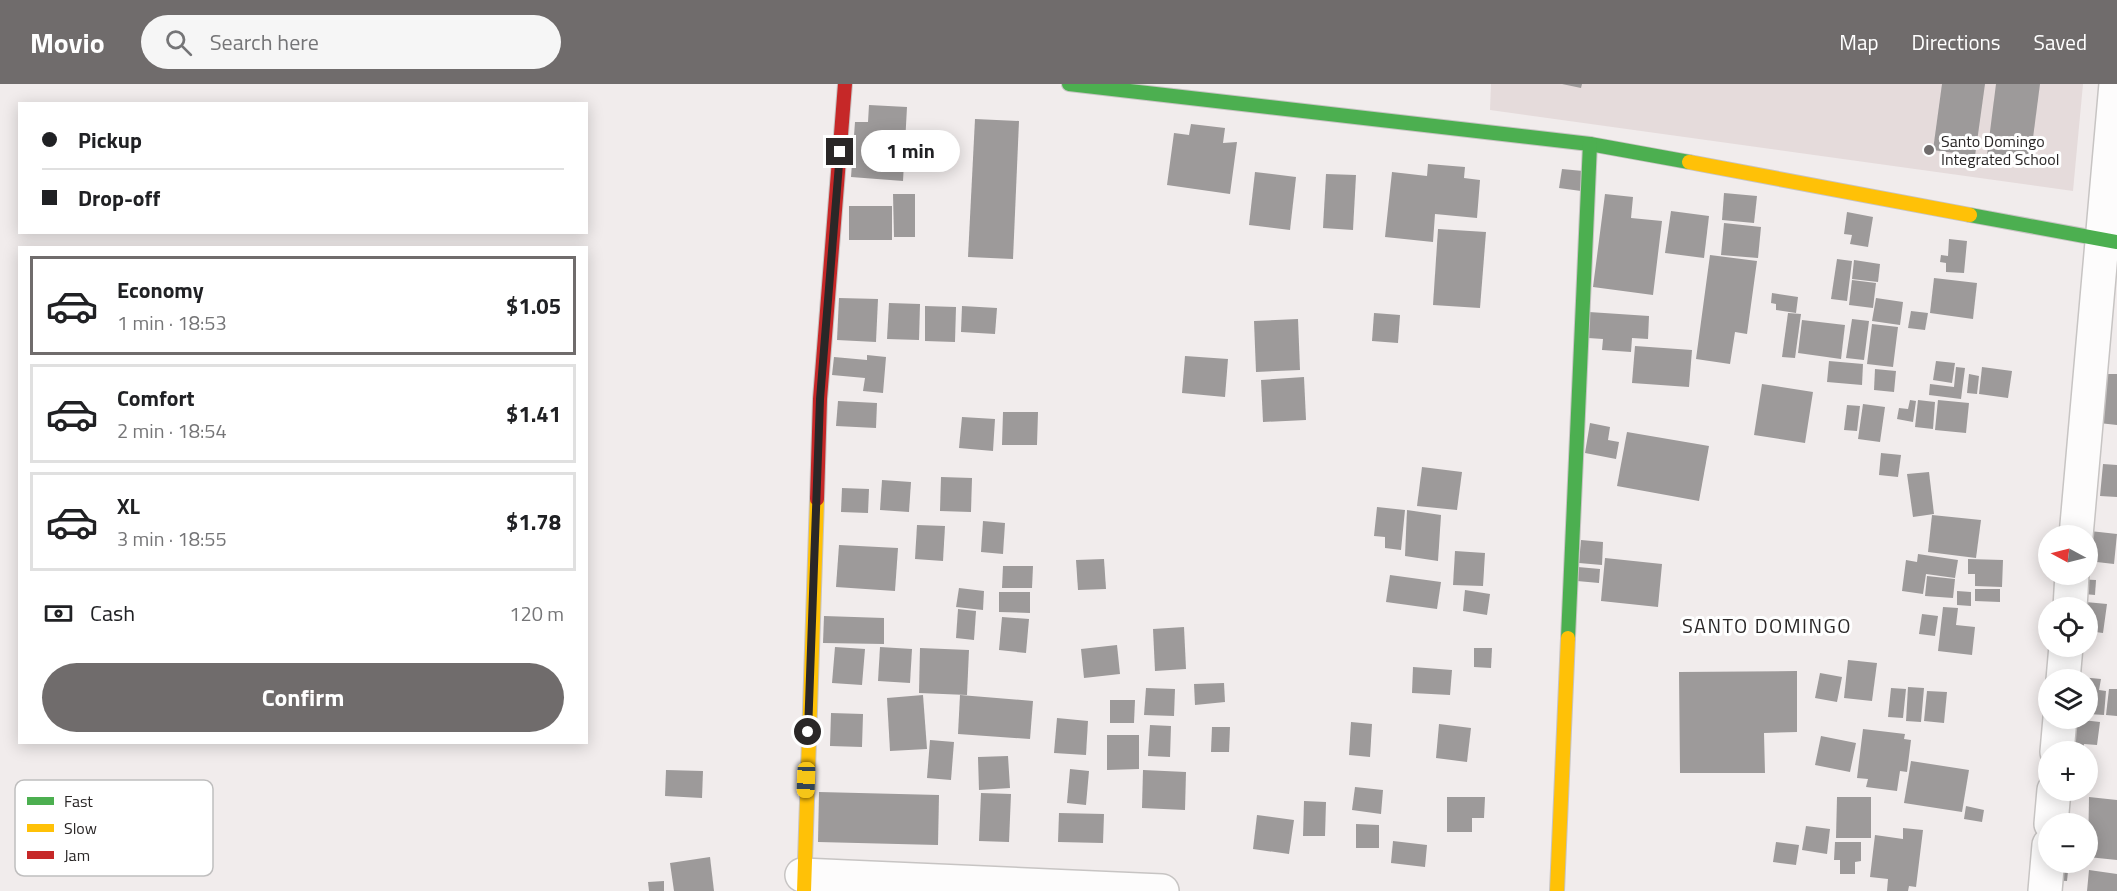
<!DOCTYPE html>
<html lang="en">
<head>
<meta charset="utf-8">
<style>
	:root { --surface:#fff; --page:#f6f6f6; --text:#202124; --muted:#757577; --line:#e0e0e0; --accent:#706c6c }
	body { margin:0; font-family:"Titillium Web",sans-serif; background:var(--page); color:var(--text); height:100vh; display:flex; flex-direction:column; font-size:22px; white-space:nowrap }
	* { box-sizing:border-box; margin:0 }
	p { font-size:20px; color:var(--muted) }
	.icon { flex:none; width:33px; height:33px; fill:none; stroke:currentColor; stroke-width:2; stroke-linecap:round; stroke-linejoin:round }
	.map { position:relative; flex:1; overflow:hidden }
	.sheet { position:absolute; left:18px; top:162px; width:570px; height:498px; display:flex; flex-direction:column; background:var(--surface); border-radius:0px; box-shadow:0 3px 15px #0003 }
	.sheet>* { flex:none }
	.top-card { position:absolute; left:18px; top:18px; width:570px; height:132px; border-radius:0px; box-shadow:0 3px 15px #0003; display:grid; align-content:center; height:132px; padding:0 24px; background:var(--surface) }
	.needle { width:39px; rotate:277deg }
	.buttons { position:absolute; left:2038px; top:441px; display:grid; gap:12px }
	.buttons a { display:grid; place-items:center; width:60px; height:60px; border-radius:50%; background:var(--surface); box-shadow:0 3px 15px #0003; font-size:30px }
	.end { position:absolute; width:27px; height:27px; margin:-14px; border:8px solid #2a2727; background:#fff; box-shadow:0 0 0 3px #fff }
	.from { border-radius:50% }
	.bubble { position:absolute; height:42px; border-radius:21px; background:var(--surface); box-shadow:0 3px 15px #0003; font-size:20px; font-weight:700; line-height:42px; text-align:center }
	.car { position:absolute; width:18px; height:36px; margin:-18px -9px; border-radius:8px; box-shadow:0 0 4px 2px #0007; background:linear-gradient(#f5c518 24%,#345 0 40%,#f5c518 0 76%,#345 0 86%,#f5c518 0) }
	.top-card b { display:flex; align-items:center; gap:21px; height:57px; font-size:22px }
	.top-card b+b { border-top:2px solid var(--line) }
	.top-card i { width:15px; height:15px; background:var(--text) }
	ul { padding:10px 0 0; list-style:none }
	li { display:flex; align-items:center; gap:18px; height:99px; margin:0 12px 9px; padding:0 12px; border:3px solid var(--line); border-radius:0px }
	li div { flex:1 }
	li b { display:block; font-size:22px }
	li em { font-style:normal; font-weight:700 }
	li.current { border-color:var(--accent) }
	li>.icon { width:54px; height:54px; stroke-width:1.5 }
	.pay { display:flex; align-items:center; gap:15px; height:66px; padding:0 24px; font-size:22px }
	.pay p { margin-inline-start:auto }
	.action { display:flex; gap:12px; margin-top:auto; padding:12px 24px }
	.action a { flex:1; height:69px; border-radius:36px; background:var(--accent); color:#fff; font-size:24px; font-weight:700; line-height:69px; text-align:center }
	header { display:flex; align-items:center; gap:36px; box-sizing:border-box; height:84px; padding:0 30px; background:var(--accent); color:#fff }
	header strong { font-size:28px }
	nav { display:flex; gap:33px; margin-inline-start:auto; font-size:21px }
	.search { width:420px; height:54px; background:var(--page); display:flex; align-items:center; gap:15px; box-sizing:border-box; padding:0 21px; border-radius:33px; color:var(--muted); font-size:22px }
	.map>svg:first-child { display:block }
</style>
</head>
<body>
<header>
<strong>Movio</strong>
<div class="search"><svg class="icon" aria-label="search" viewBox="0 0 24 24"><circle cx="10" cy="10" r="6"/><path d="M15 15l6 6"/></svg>Search here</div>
<nav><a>Map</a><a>Directions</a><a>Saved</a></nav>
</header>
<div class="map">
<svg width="2117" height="807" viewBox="0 0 2117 807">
	<rect width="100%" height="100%" fill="#f1ecec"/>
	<!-- built -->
	<polygon fill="#e5dbdb" points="1491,0 2083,0 2073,107 1490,26"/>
	<!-- building -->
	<g fill="#9d9a9a">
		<polygon points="1562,0 1582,0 1581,4"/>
		<polygon points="1942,0 1985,0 1975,72 1933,66"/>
		<polygon points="1996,0 2040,0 2030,77 1987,71"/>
		<polygon points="869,21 907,23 903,97 851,93 855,38 868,38"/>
		<polygon points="975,35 1019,37 1013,175 968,173"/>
		<polygon points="1191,40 1225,44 1223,59 1237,58 1230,110 1167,101 1174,49 1189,51"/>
		<polygon points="1428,80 1465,83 1464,94 1480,96 1477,134 1435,130 1433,158 1385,153 1392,88 1427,92"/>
		<polygon points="1562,85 1583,87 1581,107 1559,104"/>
		<polygon points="1255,88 1296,93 1290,146 1249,141"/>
		<polygon points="1326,90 1356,91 1353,146 1323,144"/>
		<polygon points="1724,109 1757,112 1754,139 1722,136"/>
		<polygon points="893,110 915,110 915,153 894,153"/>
		<polygon points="1605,110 1633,113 1631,134 1662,137 1653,211 1593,203"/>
		<rect x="849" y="122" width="43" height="34"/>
		<polygon points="1671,127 1709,132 1704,174 1665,169"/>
		<polygon points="1847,128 1873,133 1868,163 1850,160 1852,151 1844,150"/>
		<polygon points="1724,139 1761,143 1758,174 1721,171"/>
		<polygon points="1438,145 1486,148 1480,224 1433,221"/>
		<polygon points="1949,155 1967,157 1964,189 1946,188 1946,179 1940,178 1941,171 1948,172"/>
		<polygon points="1710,171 1757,177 1747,250 1735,248 1730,280 1696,275"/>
		<polygon points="1837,175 1852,177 1847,217 1831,215"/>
		<polygon points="1854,176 1880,180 1878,198 1852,195"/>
		<polygon points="1934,194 1977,199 1973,235 1930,229"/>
		<polygon points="1852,196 1876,199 1873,224 1849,221"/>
		<polygon points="1772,209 1798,213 1796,229 1776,226 1776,220 1771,219"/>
		<polygon points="839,214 878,215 876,258 837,256"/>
		<polygon points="1876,214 1903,218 1900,241 1872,237"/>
		<polygon points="889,219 920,220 919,256 887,255"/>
		<polygon points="925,222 956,223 955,258 925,257"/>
		<polygon points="962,222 997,224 995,250 961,248"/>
		<polygon points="1911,227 1928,229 1925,246 1908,244"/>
		<polygon points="1589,228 1649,232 1648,255 1632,254 1631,268 1602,266 1603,255 1588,254"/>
		<polygon points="1374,229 1400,231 1398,259 1372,257"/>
		<polygon points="1788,229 1801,230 1795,274 1782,273"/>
		<polygon points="1298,235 1300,286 1256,288 1254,237"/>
		<polygon points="1852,235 1869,237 1864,276 1846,274"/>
		<polygon points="1802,236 1845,241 1841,275 1798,269"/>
		<polygon points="1872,240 1898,243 1893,283 1867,280"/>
		<polygon points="1635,262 1692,266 1689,303 1632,299"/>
		<polygon points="867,271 886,273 883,309 863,307 865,294 832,291 834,273 867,276"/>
		<polygon points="1185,272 1228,275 1225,313 1182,309"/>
		<polygon points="1829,277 1863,280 1862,301 1827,298"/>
		<polygon points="1936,277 1955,279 1952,299 1933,296"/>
		<polygon points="1956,283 1965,284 1961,315 1929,311 1930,300 1954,303"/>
		<polygon points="1982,283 2012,287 2008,314 1979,310"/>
		<polygon points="1875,285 1896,287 1894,308 1874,306"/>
		<polygon points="1969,290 1979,292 1977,310 1967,309"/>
		<polygon points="2107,290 2117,290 2117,341 2090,338 2092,307 2106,308"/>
		<polygon points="1304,293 1306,336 1263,338 1261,296"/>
		<polygon points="1762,300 1813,308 1805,359 1754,351"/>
		<polygon points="1910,316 1916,317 1913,338 1897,335 1899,324 1908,325"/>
		<polygon points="1918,316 1935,318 1933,345 1915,343"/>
		<polygon points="1938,316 1969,319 1966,349 1935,346"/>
		<polygon points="838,317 877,319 876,344 836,342"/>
		<polygon points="1863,320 1885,323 1880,358 1858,355"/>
		<polygon points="1847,321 1860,322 1857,347 1844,346"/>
		<polygon points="1003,328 1038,328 1037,361 1002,361"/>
		<polygon points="962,333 995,335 993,367 959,364"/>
		<polygon points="1590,339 1610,343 1608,356 1619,358 1616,375 1585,369"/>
		<polygon points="1627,348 1709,362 1699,417 1617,402"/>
		<polygon points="1881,369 1901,371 1898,393 1879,391"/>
		<polygon points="2103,380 2117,381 2117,413 2100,412"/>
		<polygon points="1422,383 1462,388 1457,426 1417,422"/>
		<polygon points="1929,388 1934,430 1913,433 1907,390"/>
		<polygon points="941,393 972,394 971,428 940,427"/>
		<polygon points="882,396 911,398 909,428 880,426"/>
		<polygon points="842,404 869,405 868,429 841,428"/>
		<polygon points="1377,423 1405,426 1401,466 1385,464 1385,453 1374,452"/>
		<polygon points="1407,426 1441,431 1438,477 1405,472"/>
		<polygon points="1932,431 1981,436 1976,474 1928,468"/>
		<polygon points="983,437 1005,439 1003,470 981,468"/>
		<polygon points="917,441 945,442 943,477 915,475"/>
		<polygon points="2081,446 2117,450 2114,480 2088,477 2088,452"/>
		<polygon points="1581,456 1603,458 1602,481 1579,479"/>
		<polygon points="839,461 898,464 895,507 836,503"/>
		<polygon points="1455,467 1485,469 1483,502 1453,501"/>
		<polygon points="1918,470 1958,476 1955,494 1926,490 1923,510 1902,507 1906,476 1917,478"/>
		<polygon points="1605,474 1662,480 1658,523 1601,517"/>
		<polygon points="1104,475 1106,505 1078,506 1076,476"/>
		<polygon points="1968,475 2003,476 2002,503 1975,502 1975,490 1968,490"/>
		<polygon points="1003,482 1033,482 1032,504 1002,504"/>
		<polygon points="1578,483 1600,485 1599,499 1577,497"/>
		<polygon points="1390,491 1441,498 1437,525 1386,518"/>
		<polygon points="1927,492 1955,495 1953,514 1925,512"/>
		<polygon points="2074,495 2096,496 2095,511 2073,509"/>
		<polygon points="959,504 984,507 983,526 956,523"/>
		<polygon points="1975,505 2000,505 2000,518 1975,517"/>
		<polygon points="1465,506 1490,510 1487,531 1463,527"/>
		<polygon points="1957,507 1971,508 1971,522 1957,521"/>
		<polygon points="999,508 1030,508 1030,529 999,528"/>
		<polygon points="2075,517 2107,520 2103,549 2088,547 2088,524 2074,524"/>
		<polygon points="1943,523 1958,524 1956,541 1975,543 1972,571 1938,567"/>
		<polygon points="958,525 976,527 974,556 956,554"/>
		<polygon points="1922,530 1938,532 1935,552 1919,550"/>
		<polygon points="824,532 884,534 884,560 823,559"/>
		<polygon points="1002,533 1029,535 1026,569 999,566"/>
		<polygon points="1184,543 1186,585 1155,587 1153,545"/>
		<polygon points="1117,561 1120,590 1084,594 1081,565"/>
		<polygon points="835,563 865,565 862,601 832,599"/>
		<polygon points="880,563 912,565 910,599 878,597"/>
		<polygon points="920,564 969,566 967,611 919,609"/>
		<polygon points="1474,564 1492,564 1491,584 1474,583"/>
		<polygon points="1848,576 1877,579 1872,617 1844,614"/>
		<polygon points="1413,583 1452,586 1450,611 1412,609"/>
		<polygon points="1797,587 1797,648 1764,649 1765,689 1680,689 1679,588"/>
		<polygon points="1820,589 1842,593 1837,618 1815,614"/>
		<polygon points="2070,592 2101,595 2099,606 2106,607 2104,631 2088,630 2088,596 2070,596"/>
		<polygon points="1224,599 1225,618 1195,621 1194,600"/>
		<polygon points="1908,603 1924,604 1921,638 1906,637"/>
		<polygon points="1146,604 1175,605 1174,632 1144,631"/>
		<polygon points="1891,604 1906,605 1903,634 1888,633"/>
		<polygon points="2109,605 2117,605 2117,632 2106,631"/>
		<polygon points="1927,607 1947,608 1944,639 1924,637"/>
		<polygon points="923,611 927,665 890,667 887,614"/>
		<polygon points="960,611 1033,617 1030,655 958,650"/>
		<polygon points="1110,616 1135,616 1134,639 1110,639"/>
		<polygon points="831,629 863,630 862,663 830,662"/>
		<polygon points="1057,634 1088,637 1086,671 1054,669"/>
		<polygon points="2065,634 2100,638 2097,661 2084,660 2083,668 2062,668"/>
		<polygon points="1351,638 1372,640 1370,673 1349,671"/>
		<polygon points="1439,640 1471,644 1467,678 1436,674"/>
		<polygon points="1150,641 1171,642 1170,673 1148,672"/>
		<polygon points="1212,643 1230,643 1229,668 1211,668"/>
		<polygon points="1863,645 1905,650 1904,655 1911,656 1907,688 1900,687 1897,707 1866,703 1868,695 1857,694"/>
		<polygon points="1107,651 1139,651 1139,685 1107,686"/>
		<polygon points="1821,652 1856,659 1850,688 1815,681"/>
		<polygon points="930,656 954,658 951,696 927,694"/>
		<polygon points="1008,672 1010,704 979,706 978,673"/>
		<polygon points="1911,677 1969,686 1962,728 1904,719"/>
		<polygon points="1070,685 1089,687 1086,721 1067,719"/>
		<polygon points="666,686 703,687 702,714 665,712"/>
		<polygon points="1143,686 1186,688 1185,726 1142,724"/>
		<polygon points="1355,703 1383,706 1381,730 1352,726"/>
		<polygon points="819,708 939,711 938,761 818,758"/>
		<polygon points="981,709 1011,710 1009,758 979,757"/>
		<polygon points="1447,713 1485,713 1484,734 1472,734 1472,748 1447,748"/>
		<polygon points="1837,713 1871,713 1871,754 1836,754"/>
		<polygon points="2089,713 2117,716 2117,776 2088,773"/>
		<polygon points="1304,717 1326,718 1325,752 1303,752"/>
		<polygon points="1966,722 1984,726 1982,738 1964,735"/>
		<polygon points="1059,729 1104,730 1103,759 1058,758"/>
		<polygon points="1257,731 1294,736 1289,770 1253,765"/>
		<polygon points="1356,740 1379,741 1379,764 1356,764"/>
		<polygon points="1806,742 1830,745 1827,770 1802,766"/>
		<polygon points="1903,744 1923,746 1916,803 1909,802 1908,807 1887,807 1888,795 1870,793 1875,751 1903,755"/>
		<polygon points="1393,757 1427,761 1425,783 1391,779"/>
		<polygon points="1776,758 1799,761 1796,781 1773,778"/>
		<polygon points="1835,758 1861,758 1861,777 1855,778 1855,790 1840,790 1840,776 1834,776"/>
		<polygon points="710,773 714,807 674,807 670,779"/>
		<polygon points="2051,778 2069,778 2067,797 2049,796"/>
		<polygon points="2089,786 2117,790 2117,807 2087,807"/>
		<polygon points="664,797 664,807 649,807 648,798"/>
	</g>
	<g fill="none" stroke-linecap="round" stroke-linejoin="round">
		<defs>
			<g id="street">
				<polyline points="2076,452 2116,0"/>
				<polyline points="2070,524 2072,490"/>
				<polyline points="2063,596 2066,562"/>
				<polyline points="2057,668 2060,634"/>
				<polyline points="2051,740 2054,706"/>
				<polyline points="802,791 1162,807"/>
				<polyline points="2045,807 2049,761"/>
			</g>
			<g id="fast">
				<polyline points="1069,0 1590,60 1689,78"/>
				<polyline points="1970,131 2117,158"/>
				<polyline points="1568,554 1590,60"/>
			</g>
			<g id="slow">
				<polyline points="1689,78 1970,131"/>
				<polyline points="804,807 817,415"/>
				<polyline points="1557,807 1568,554"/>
			</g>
			<polyline id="jam" points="817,415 820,315 845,0"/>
		</defs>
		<!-- street casing -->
		<use href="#street" stroke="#c7c4c3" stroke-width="36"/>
		<!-- fast casing -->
		<use href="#fast" stroke="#c7c4c3" stroke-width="16"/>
		<!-- slow casing -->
		<use href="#slow" stroke="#c7c4c3" stroke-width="16"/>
		<!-- jam casing -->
		<use href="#jam" stroke="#c7c4c3" stroke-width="16"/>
		<!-- street -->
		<use href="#street" stroke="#fdfcfc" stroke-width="33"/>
		<!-- fast -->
		<use href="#fast" stroke="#4caf50" stroke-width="14"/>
		<!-- slow -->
		<use href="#slow" stroke="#ffc107" stroke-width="14"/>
		<!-- jam -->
		<use href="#jam" stroke="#c62828" stroke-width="14"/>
	</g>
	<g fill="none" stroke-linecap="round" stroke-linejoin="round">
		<!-- route -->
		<polyline stroke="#2a2727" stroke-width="8" points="808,648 820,315 840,68"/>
	</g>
	<!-- markers -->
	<circle fill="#706c6c" stroke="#fff" stroke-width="2" cx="1929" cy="66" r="6"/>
	<g text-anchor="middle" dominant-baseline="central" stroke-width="6" stroke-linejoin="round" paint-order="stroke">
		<!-- poi labels -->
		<g font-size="16" fill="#2a2727" stroke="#fff" text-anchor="start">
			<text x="1941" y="57">Santo Domingo<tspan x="1941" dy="18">Integrated School</tspan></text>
		</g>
		<!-- quarter labels -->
		<g font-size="20" letter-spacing="1.5" fill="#2a2727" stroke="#fff">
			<text x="1767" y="541">SANTO DOMINGO</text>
		</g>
	</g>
	<!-- legend -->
	<rect x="15" y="696" width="198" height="96" rx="9" fill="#fff" stroke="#bfbebe" stroke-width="1.5"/>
	<rect x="27" y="713" width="27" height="8" fill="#4caf50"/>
	<rect x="27" y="740" width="27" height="8" fill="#ffc107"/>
	<rect x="27" y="767" width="27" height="8" fill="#c62828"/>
	<g font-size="16" fill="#2a2727">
		<text x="64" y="723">Fast</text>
		<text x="64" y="750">Slow</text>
		<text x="64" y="777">Jam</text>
	</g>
</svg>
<div class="buttons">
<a><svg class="needle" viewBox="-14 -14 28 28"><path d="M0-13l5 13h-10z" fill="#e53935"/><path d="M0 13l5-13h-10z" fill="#757577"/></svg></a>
<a><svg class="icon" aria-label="locate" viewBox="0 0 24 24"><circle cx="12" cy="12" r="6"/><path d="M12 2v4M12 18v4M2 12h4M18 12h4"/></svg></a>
<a><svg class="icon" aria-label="layers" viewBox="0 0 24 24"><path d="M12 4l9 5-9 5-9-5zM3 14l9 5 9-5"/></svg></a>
<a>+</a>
<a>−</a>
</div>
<i class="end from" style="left:808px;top:648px"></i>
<i class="end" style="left:840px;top:68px"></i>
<div class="bubble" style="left:861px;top:46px;width:99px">1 min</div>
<i class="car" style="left:806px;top:696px;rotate:182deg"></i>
<div class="top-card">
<b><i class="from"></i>Pickup</b>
<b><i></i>Drop-off</b>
</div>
<section class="sheet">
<ul>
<li class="current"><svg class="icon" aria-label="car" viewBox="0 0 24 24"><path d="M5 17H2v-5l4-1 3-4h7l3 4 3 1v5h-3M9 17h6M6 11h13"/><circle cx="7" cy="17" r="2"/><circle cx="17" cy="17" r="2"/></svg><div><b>Economy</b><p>1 min · 18:53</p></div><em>$1.05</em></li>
<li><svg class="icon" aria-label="car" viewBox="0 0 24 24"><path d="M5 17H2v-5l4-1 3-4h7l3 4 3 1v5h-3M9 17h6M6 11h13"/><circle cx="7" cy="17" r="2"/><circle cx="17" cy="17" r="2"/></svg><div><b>Comfort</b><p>2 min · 18:54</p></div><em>$1.41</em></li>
<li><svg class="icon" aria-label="car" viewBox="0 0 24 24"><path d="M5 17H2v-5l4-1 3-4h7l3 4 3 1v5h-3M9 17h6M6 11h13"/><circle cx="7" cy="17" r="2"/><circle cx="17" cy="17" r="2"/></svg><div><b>XL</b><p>3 min · 18:55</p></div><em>$1.78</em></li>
</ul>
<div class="pay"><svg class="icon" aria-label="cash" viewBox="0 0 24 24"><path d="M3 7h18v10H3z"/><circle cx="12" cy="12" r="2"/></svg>Cash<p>120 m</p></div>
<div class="action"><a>Confirm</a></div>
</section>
</div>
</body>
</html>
